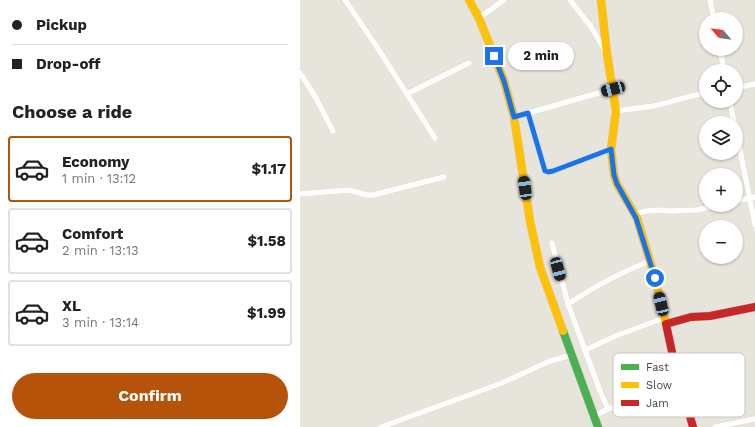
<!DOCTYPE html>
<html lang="en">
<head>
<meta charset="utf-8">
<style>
	:root { --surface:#fff; --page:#f2f2f2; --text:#222; --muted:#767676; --line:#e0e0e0; --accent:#b45309 }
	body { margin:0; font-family:"Work Sans",sans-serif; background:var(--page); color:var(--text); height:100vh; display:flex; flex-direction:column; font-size:15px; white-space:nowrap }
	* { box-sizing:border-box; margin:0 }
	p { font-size:13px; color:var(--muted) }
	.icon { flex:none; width:22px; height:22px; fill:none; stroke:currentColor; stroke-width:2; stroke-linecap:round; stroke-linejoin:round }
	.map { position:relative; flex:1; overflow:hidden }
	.side { display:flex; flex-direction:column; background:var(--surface); width:300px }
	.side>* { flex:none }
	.top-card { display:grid; align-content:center; height:88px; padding:0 12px; background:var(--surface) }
	.needle { width:26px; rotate:299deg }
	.tools { position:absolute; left:399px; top:12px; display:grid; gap:8px }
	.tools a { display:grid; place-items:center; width:44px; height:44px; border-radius:50%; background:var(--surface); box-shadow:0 1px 3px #0004; font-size:20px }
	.end { position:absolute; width:18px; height:18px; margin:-9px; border:5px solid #1a73e8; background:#fff; box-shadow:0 0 0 2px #fff }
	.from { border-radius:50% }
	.bubble { position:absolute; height:28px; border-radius:14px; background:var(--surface); box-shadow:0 1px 3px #0004; font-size:13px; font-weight:700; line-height:28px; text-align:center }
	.car { position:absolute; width:12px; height:24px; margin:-12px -6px; border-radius:5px; box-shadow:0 0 3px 1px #0007; background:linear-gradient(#222 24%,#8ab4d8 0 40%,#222 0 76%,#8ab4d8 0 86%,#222 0) }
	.top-card b { display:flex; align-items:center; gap:14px; height:38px; font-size:15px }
	.top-card b+b { border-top:1px solid var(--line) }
	.top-card i { width:10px; height:10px; background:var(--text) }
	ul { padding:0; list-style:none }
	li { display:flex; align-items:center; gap:12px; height:66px; margin:0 8px 6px; padding:0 4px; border:2px solid var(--line); border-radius:4px }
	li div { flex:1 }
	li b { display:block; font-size:15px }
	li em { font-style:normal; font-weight:700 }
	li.active { border-color:var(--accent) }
	li>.icon { width:36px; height:36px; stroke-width:1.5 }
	h2 { padding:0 12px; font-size:18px; line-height:48px }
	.action { display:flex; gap:8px; margin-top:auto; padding:8px 12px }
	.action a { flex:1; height:46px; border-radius:24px; background:var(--accent); color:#fff; font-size:16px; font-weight:700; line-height:46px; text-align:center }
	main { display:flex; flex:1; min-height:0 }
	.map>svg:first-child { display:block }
</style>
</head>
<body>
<main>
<section class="side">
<div class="top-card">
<b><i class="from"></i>Pickup</b>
<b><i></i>Drop-off</b>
</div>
<h2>Choose a ride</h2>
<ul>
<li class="active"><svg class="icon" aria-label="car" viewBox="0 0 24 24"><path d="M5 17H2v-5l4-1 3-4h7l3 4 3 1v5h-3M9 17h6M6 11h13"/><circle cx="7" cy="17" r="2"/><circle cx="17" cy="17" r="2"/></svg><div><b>Economy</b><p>1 min · 13:12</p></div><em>$1.17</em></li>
<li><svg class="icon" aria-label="car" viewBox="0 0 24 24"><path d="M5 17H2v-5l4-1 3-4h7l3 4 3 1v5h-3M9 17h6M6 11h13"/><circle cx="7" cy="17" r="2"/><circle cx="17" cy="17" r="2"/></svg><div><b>Comfort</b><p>2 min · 13:13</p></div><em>$1.58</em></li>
<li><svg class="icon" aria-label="car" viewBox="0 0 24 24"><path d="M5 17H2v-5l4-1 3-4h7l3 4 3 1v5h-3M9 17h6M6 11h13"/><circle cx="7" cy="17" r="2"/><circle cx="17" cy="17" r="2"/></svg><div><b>XL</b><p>3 min · 13:14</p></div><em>$1.99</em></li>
</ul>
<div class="action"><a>Confirm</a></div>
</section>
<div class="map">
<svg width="455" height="427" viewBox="0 0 455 427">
	<rect width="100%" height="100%" fill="#f4f2ee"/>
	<!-- residential -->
	<path fill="#e7e4dc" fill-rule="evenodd" d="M0 0H455V427H0ZM406 19H436V49H406ZM406 71H436V101H406ZM406 123H436V153H406ZM406 175H436V205H406ZM406 227H436V257H406Z"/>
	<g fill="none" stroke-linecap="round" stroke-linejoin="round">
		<defs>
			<g id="street">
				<polyline points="45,0 77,47 135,138"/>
				<polyline points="270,0 292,28 305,51"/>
				<polyline points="410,0 414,19"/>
				<polyline points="179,18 204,0"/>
				<polyline points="420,49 424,71"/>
				<polyline points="0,73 16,98 33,131"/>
				<polyline points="436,88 455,84"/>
				<polyline points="107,94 169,63"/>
				<polyline points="430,101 434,123"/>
				<path d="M316 111C329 109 341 108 354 106 371 102 388 96 406 93"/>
				<polyline points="228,113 245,171 246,172 253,171 311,149"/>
				<polyline points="214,117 313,89"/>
				<polyline points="436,130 455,225"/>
				<polyline points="0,194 49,190 67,195 73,195 144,177"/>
				<polyline points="436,201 455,197"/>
				<polyline points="334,214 347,211 360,210 371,211 397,210 418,205"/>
				<polyline points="252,243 268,304 300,391 308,409 294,416"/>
				<path d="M268 304C294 287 321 272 350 261"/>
				<polyline points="285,350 318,335 364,318"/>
				<polyline points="308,409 320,405 352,388 379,377"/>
				<polyline points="81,427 202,383 250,361 272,355"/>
				<polyline points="415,427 455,419"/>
			</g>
			<polyline id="fast" points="263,331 298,427"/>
			<g id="slow">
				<polyline points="169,0 179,18 204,81 214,117 230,221 240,267 263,331"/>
				<polyline points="301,0 307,54 316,111 311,149 314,175 317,184 337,218 355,278 366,324"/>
			</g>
			<polyline id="jam" points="393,427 372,352 366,324 391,317 410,316 455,307"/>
		</defs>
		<!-- street casing -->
		<use href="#street" stroke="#d2d0cb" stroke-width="6"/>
		<!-- fast casing -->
		<use href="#fast" stroke="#d3cfc5" stroke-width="9"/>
		<!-- slow casing -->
		<use href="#slow" stroke="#d3cfc5" stroke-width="9"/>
		<!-- jam casing -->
		<use href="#jam" stroke="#d3cfc5" stroke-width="9"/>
		<!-- street -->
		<use href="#street" stroke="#fdfdfc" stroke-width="5.5"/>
		<!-- fast -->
		<use href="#fast" stroke="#4caf50" stroke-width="8"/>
		<!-- slow -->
		<use href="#slow" stroke="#ffc107" stroke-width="8"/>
		<!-- jam -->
		<use href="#jam" stroke="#c62828" stroke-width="8"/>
	</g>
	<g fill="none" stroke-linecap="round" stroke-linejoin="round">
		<!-- route -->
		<polyline stroke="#1a73e8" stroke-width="5" points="194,56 204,81 214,117 228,113 245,171 248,172 253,171 311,149 314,175 317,184 336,218 355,278"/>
	</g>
	<!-- legend -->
	<rect x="313" y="353" width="132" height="64" rx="6" fill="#fff" stroke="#c9c7c4" stroke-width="1"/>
	<rect x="321" y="364" width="18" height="6" fill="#4caf50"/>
	<rect x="321" y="382" width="18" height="6" fill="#ffc107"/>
	<rect x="321" y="400" width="18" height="6" fill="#c62828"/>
	<g font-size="11" fill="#4b4439">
		<text x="346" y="371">Fast</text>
		<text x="346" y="389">Slow</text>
		<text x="346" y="407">Jam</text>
	</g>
</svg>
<div class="tools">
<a><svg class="needle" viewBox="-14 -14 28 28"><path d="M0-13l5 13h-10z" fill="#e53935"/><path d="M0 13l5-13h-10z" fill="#767676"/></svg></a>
<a><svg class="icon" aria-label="locate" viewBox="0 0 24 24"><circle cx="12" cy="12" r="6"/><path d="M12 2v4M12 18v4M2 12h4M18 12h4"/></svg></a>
<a><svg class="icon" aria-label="layers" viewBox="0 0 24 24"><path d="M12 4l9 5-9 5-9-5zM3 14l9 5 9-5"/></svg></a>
<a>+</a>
<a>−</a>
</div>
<i class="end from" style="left:355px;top:278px"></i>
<i class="end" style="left:194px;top:56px"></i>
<div class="bubble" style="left:208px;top:42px;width:66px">2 min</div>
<i class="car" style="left:313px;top:89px;rotate:255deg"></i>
<i class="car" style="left:225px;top:188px;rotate:352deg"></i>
<i class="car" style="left:258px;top:269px;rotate:165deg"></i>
<i class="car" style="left:361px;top:304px;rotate:347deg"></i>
</div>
</main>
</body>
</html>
